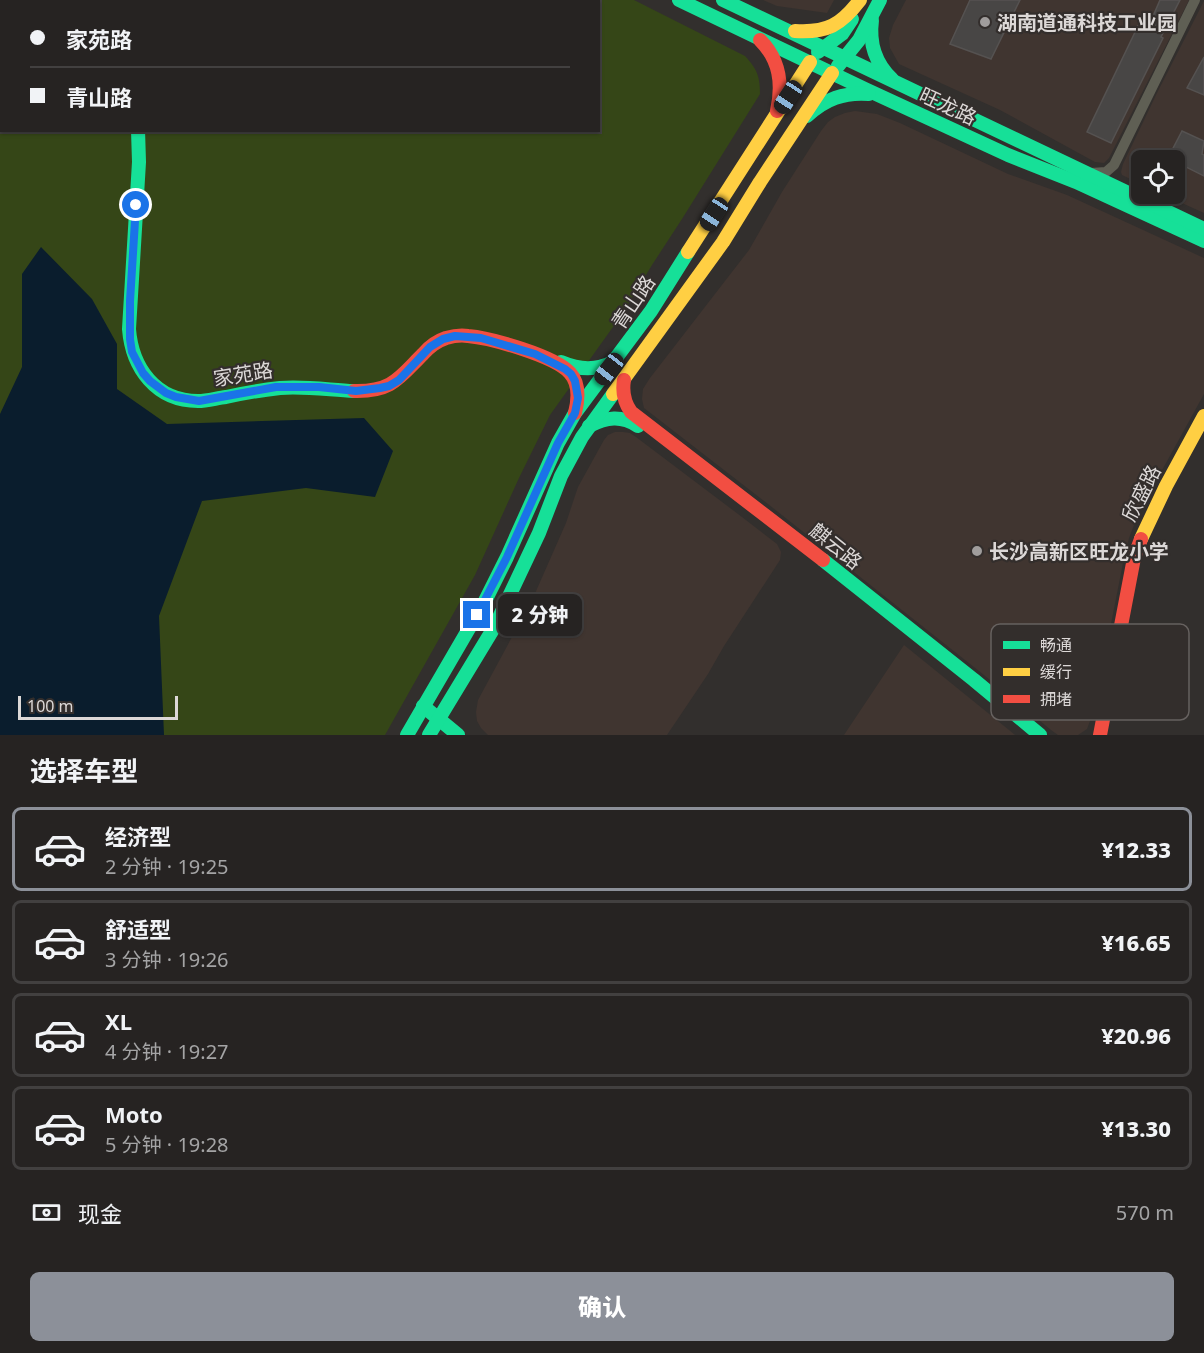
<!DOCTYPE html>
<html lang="zh">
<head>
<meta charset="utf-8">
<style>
	:root { --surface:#262322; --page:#322f2f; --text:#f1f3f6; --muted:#a4a4a5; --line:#424040; --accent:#8c9099 }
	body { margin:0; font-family:"Noto Sans","Noto Sans SC",sans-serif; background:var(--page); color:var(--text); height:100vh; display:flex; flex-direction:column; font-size:22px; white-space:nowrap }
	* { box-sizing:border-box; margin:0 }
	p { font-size:20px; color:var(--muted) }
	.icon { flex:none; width:33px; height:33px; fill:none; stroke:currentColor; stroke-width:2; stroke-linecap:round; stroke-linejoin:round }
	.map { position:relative; height:735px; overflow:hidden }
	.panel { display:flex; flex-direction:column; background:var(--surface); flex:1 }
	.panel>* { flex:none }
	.hud { position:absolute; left:0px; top:0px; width:600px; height:132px; box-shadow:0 2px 4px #0004,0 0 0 2px var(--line); display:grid; align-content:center; height:132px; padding:0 30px; background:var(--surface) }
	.fabs { position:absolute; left:1131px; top:150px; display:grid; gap:12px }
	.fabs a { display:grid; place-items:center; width:54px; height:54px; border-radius:9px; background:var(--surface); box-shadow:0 2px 4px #0004,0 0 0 2px var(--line); font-size:30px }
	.scale { position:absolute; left:18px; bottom:15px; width:160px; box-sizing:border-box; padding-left:6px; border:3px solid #dcd8d7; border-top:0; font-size:16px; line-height:21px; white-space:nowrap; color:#dcd8d7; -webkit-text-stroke:4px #332e2c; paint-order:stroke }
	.end { position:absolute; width:27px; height:27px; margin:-14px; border:8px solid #1a73e8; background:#fff; box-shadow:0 0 0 3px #fff }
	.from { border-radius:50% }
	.bubble { position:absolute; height:42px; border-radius:9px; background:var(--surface); box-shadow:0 2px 4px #0004,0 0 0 2px var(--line); font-size:20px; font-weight:800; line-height:42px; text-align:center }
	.car { position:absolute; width:18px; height:36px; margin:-18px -9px; border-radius:8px; box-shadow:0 0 4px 2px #0007; background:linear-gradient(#222 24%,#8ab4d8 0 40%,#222 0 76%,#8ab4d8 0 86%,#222 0) }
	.hud b { display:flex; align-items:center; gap:21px; height:57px; font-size:22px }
	.hud b+b { border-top:2px solid var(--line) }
	.hud i { width:15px; height:15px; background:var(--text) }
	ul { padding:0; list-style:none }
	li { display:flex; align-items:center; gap:18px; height:84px; margin:0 12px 9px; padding:0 18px; border:3px solid var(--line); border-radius:9px }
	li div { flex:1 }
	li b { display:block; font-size:22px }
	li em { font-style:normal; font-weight:800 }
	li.current { border-color:var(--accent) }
	li>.icon { width:54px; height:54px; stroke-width:1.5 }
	h2 { padding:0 30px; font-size:27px; line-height:72px }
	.pay { display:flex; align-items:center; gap:15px; height:66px; padding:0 30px; font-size:22px }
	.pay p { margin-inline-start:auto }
	.cta { display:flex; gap:12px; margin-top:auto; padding:12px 30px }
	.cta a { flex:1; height:69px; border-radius:9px; background:var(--accent); color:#fff; font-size:24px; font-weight:800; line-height:69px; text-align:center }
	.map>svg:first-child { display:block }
</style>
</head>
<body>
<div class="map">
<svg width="1204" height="735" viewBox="0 0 1204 735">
	<rect width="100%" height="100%" fill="#322f2d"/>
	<!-- built -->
	<g fill="#403530">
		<polygon points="763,0 834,0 827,13 777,6"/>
		<polygon points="906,0 1189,0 1109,158 1104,163 1095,162 1000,110 899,64 890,48 889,38 893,25"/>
		<polygon points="1204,1 1204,213 1162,194 1174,194 1174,160 1142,160 1141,184 1122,175 1121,172 1123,164 1157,93"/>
		<polygon points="855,111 877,114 900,123 1008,174 1067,195 1204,258 1204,394 1139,512 1129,538 1123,563 1094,710 1087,729 1078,735 1058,735 1051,730 979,671 768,504 644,408 642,399 643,389 650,378 749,250 782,192 821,131 828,122 835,117 845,113"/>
		<polygon points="615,432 623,432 630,433 636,437 742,517 777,544 781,552 780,560 724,646 708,674 667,735 488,735 481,728 477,721 476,712 478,700 533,598 566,523 578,487 604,440 608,435"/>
		<polygon points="904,645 1009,730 1015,735 844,735"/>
	</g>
	<!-- green -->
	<path fill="#354617" d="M0 0H88L89 1 2 2V130H598V2L138 1 141 0H634L745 56C757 69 760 76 760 94L682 219 652 265 623 313 550 415 519 478 475 575 385 735H0Z"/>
	<!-- water -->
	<polygon fill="#0a1d2d" points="41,247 92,299 117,344 117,389 167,424 364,418 393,451 375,497 306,488 202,501 159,616 164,735 0,735 0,414 22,367 22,274"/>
	<!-- building -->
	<g fill="#484645" stroke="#555251" stroke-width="1.5">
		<polygon points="970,0 1020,0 991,59 950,44"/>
		<polygon points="1160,0 1180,0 1161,37 1163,38 1111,143 1087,132 1138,26 1147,30"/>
		<polygon points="1204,57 1204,95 1187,88"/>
		<polygon points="1182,131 1204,141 1202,154 1204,155 1204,176 1168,158"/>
	</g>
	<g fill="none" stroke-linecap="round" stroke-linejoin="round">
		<!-- street -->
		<polyline stroke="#5f5f54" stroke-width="10" points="1091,173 1106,172 1114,165 1195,0"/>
		<!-- fast -->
		<g stroke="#16e098" stroke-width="14">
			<polyline points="95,0 96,2"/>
			<polyline points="679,0 865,89 1008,155 1076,182 1204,241"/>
			<polyline points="723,0 1204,229"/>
			<path d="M872 20C869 43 875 63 892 79"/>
			<polyline points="818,52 842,34 852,19"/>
			<polyline points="838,66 859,40 880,0"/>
			<path d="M807 116C825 99 844 92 869 94"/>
			<path d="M138 130 139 162 129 329C132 368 156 401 198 401 207 401 217 398 226 397 244 393 262 390 280 388 305 386 330 390 354 391"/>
			<path d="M561 362C580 370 596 371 615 361"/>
			<path d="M589 426C607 417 621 415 638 426"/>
			<polyline points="823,560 974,680 1040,735"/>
			<polyline points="423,706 458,735"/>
			<polyline points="407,735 485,601 507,557 558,443 575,413 651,311 688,252"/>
			<polyline points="429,735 495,626 539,533 561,476 582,437 613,394"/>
		</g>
		<!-- slow -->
		<g stroke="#ffcf43" stroke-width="14">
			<path d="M795 31C827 33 841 25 860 0"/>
			<polyline points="688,252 810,62"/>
			<polyline points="613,394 723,242 760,182 832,73"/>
			<polyline points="1141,539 1166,486 1204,416"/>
		</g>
		<!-- jam -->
		<g stroke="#f24e42" stroke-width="14">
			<polyline points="110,2 113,0"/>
			<path d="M760 40C780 60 783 84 777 111"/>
			<path d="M624 380C622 392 624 402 631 412L823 560"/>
			<path d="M354 391C392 392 399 378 423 354 429 347 437 341 446 338 453 336 461 335 468 336 491 338 555 356 570 373 580 384 578 401 575 413"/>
			<polyline points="1100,735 1134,558 1141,539"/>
		</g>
	</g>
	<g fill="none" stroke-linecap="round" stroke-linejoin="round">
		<!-- route -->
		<polyline stroke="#1a73e8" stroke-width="8" points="136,205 130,301 130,339 132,352 143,373 150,381 166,393 176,397 199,401 276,387 319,387 356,391 380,388 389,386 399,380 430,347 443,339 455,336 481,338 535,354 565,369 571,374 575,381 578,398 575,413 558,443 507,557 477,615"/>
	</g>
	<!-- markers -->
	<g fill="#a09d9c" stroke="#332e2c" stroke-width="2">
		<circle cx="985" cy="22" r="6"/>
		<circle cx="977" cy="551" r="6"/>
	</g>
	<g text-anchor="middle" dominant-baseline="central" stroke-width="4.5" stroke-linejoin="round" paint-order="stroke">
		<!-- poi labels -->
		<g font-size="20" font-weight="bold" fill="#dcd8d7" stroke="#332e2c" text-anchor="start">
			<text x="997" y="22">湖南道通科技工业园</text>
			<text x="989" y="551">长沙高新区旺龙小学</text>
		</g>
		<!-- street labels -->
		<g font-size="20" fill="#dcd8d7" stroke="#332e2c">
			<text transform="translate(948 106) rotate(25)">旺龙路</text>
			<text transform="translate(633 302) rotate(-56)">青山路</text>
			<text transform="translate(243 374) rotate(-9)">家苑路</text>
			<text transform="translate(1141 493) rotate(-63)">欣盛路</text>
			<text transform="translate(836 546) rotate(39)">麒云路</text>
		</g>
	</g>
	<!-- legend -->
	<rect x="991" y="624" width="198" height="96" rx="9" fill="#332e2c" stroke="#66615f" stroke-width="1.5"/>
	<rect x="1003" y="641" width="27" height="8" fill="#16e098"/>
	<rect x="1003" y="668" width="27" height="8" fill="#ffcf43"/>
	<rect x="1003" y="695" width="27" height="8" fill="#f24e42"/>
	<g font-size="16" fill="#dcd8d7">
		<text x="1040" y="651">畅通</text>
		<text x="1040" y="678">缓行</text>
		<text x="1040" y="705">拥堵</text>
	</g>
</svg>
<div class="fabs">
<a><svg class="icon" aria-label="locate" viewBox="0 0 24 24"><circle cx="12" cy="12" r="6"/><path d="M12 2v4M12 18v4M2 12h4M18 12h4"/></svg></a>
</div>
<div class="scale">100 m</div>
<i class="end from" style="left:136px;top:205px"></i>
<i class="end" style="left:477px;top:615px"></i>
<div class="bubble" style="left:498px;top:594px;width:84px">2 分钟</div>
<i class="car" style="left:788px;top:97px;rotate:213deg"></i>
<i class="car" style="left:714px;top:214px;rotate:213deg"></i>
<i class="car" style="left:609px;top:369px;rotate:218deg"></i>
<div class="hud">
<b><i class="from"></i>家苑路</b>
<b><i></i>青山路</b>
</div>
</div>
<section class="panel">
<h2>选择车型</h2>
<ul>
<li class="current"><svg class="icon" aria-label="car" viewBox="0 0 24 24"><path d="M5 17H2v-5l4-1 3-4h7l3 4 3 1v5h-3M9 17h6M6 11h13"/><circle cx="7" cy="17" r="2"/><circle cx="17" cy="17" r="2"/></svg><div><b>经济型</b><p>2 分钟 · 19:25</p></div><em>¥12.33</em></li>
<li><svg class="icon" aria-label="car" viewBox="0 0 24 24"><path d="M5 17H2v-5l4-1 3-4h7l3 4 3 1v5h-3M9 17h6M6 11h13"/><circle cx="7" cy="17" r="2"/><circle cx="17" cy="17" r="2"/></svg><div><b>舒适型</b><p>3 分钟 · 19:26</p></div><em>¥16.65</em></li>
<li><svg class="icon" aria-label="car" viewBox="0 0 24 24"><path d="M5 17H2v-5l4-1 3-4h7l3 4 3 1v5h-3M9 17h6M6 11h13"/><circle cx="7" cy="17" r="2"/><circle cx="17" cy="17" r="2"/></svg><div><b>XL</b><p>4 分钟 · 19:27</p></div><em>¥20.96</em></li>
<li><svg class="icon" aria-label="car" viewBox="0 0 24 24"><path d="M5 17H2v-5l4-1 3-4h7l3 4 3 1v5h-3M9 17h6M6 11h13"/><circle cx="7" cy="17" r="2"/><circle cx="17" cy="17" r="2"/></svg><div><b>Moto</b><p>5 分钟 · 19:28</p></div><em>¥13.30</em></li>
</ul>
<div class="pay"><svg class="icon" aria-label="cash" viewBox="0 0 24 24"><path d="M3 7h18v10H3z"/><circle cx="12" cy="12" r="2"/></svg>现金<p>570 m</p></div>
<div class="cta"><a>确认</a></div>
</section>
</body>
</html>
